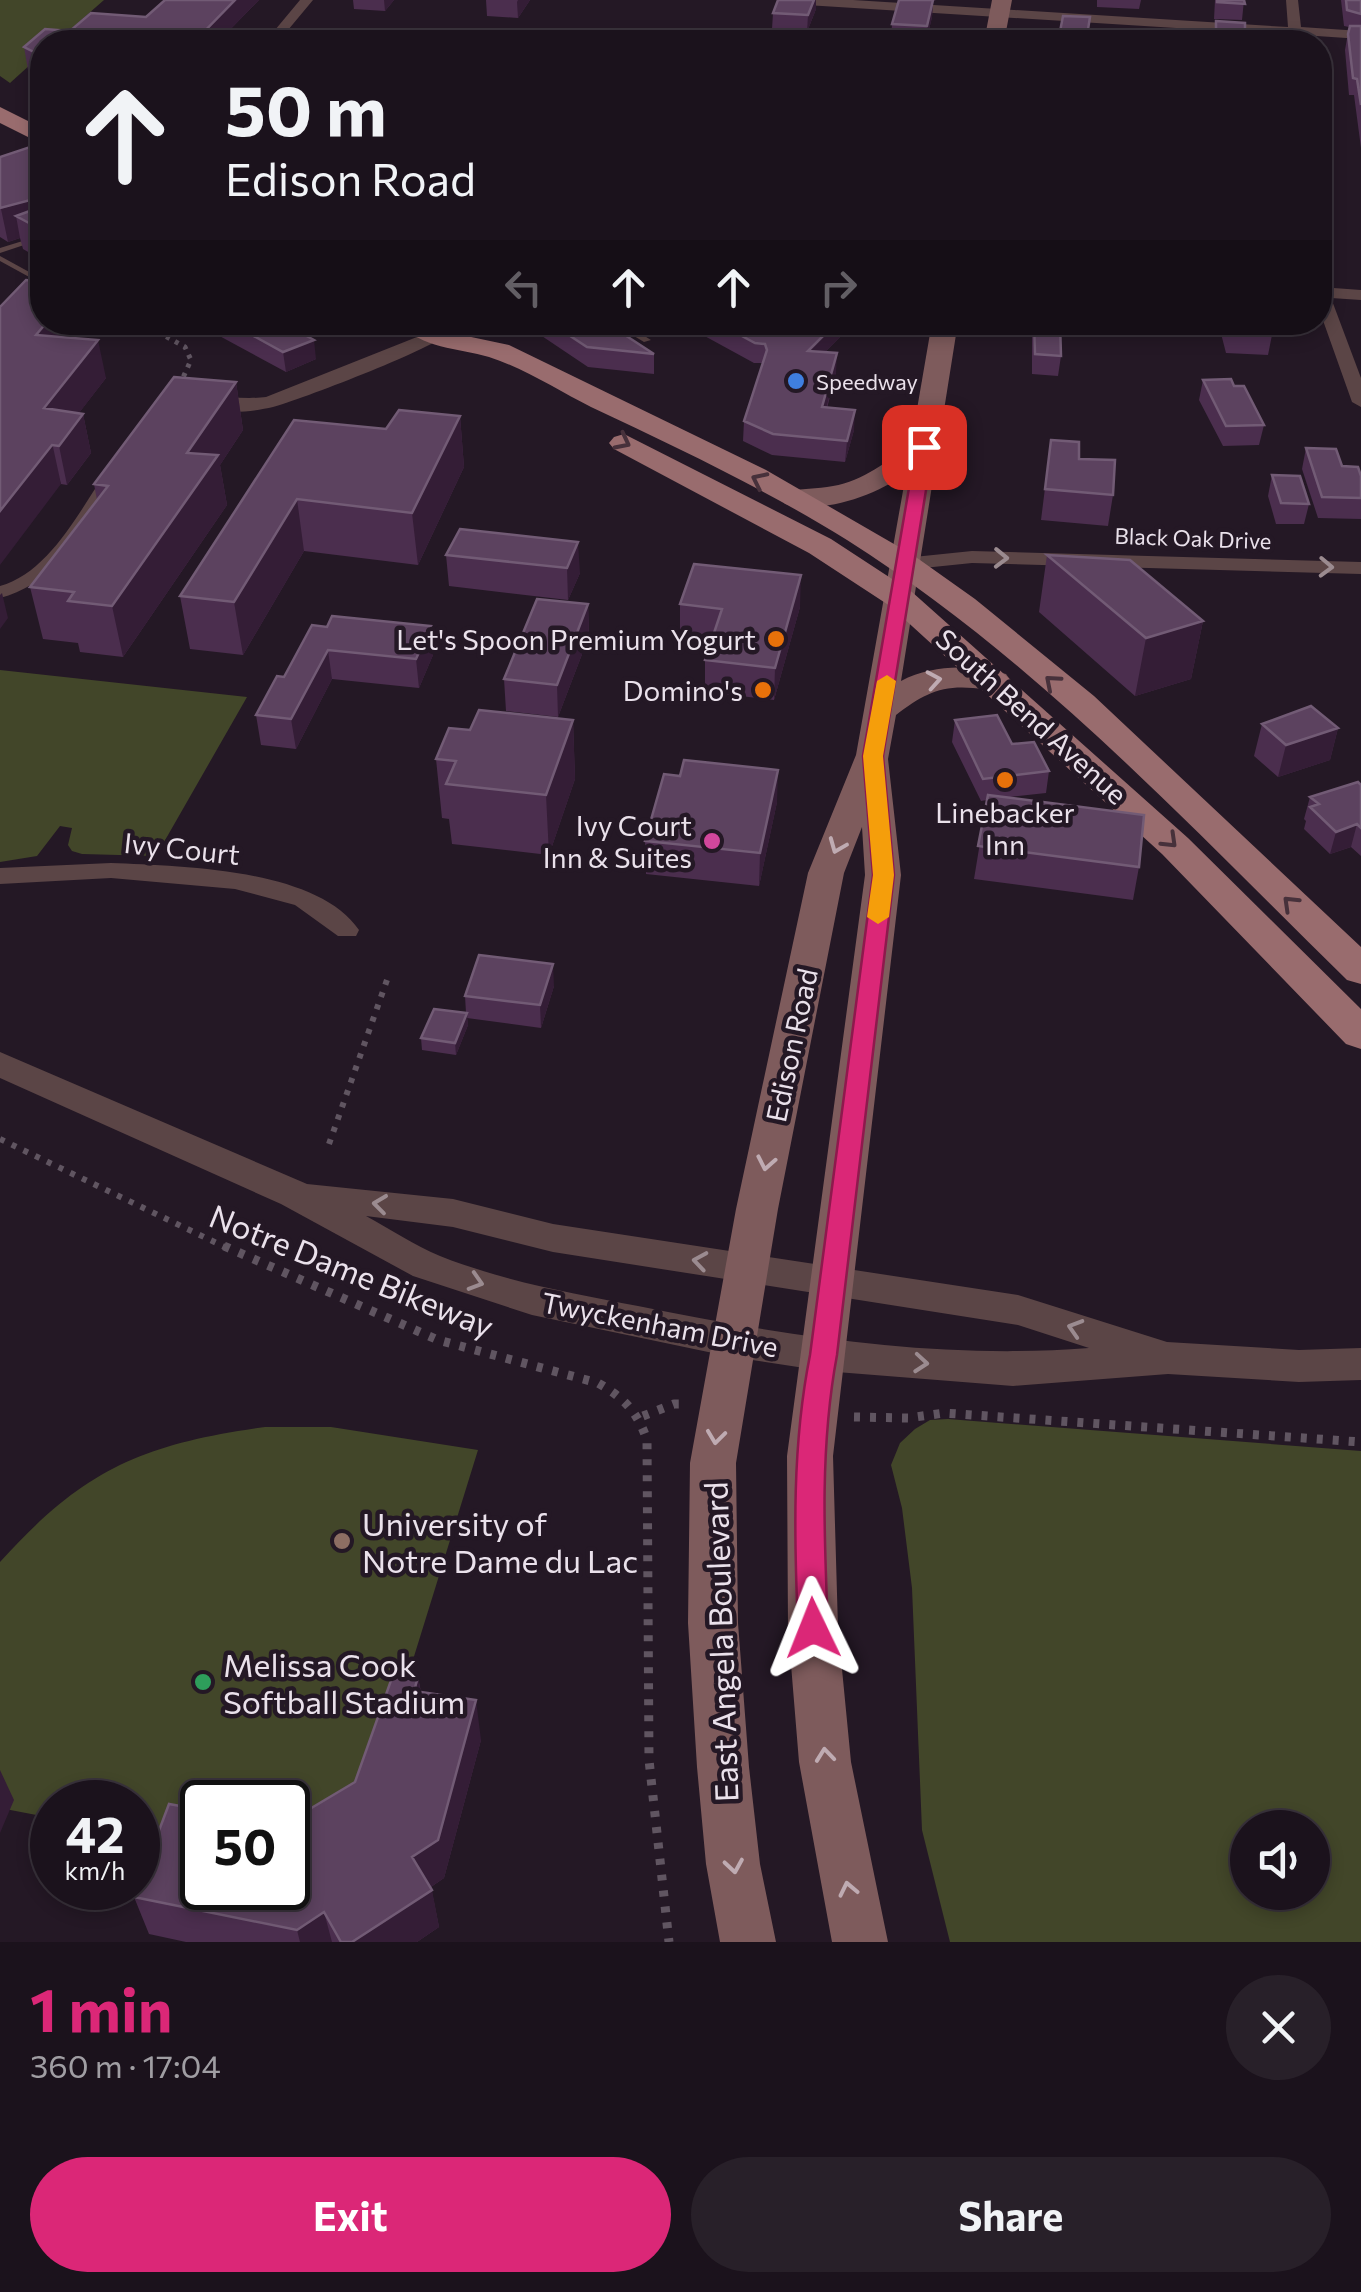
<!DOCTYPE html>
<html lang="en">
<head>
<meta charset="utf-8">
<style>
	:root { --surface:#1b121c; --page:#282029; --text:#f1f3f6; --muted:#a09ea3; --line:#39323b; --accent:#db2777 }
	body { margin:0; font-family:Commissioner,sans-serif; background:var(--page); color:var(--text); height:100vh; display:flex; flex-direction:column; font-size:38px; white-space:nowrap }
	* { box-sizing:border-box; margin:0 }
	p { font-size:32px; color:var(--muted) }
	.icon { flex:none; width:55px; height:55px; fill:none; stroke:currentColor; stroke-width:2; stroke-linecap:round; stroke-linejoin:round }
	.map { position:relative; height:1942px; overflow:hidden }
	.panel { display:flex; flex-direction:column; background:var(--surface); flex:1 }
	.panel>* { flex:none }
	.banner { position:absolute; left:30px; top:30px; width:1302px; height:305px; border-radius:40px; box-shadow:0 5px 15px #0003,0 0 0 2px var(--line); background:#1b121c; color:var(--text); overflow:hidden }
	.fabs { position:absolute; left:1230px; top:1810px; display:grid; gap:20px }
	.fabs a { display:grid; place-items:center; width:100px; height:100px; border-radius:50%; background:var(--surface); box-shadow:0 5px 15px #0003,0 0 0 2px var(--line); font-size:50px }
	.speed { position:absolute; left:30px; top:1780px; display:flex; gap:20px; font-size:50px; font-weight:700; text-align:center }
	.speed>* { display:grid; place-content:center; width:130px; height:130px; border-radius:50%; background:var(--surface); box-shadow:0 5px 15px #0003,0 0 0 2px var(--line); line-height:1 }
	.speed small { font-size:25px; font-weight:400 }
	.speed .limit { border:5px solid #111; border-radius:15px; background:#fff; color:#111 }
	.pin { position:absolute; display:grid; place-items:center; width:85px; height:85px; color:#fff; margin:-42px; border-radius:20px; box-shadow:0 5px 15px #0006 }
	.me { position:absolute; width:110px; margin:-55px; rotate:358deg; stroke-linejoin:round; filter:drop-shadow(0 0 8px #0008) }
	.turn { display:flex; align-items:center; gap:35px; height:210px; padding:0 30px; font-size:45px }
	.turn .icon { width:130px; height:130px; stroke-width:2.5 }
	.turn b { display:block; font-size:70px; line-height:85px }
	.lanes { display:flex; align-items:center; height:95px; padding:0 30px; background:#0003; justify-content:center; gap:50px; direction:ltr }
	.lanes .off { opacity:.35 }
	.round { display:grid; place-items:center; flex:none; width:105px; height:105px; border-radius:52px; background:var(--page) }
	.head { display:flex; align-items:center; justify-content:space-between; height:170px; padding:0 30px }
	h1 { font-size:60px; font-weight:700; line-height:75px; color:var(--accent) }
	.cta { display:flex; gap:20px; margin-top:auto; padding:20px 30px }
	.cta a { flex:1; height:115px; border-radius:60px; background:var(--accent); color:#fff; font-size:40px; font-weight:700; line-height:115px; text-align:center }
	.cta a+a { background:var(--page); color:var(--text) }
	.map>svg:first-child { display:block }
	.green { fill:#424629; fill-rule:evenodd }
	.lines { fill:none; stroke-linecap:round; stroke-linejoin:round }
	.path-far2 { stroke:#605561; stroke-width:5; stroke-dasharray:4 6; stroke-linecap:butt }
	.path-far1 { stroke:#605561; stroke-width:6; stroke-dasharray:5 8; stroke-linecap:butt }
	.path { stroke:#605561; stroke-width:9; stroke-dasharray:6 10; stroke-linecap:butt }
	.service { fill:#5b4546; fill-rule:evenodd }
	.minor { fill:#5b4546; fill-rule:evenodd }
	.tertiary { fill:#5b4546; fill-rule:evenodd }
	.secondary { fill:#7e5b5c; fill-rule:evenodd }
	.primary { fill:#996c6e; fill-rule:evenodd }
	.wall { fill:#4b2e4e }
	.shaded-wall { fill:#341d36 }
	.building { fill:#5c425f; stroke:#725b75; stroke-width:2.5 }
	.oneway { stroke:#47313b }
	.oneway2 { stroke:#9b8b90 }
	.oneway3 { stroke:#bfabb2 }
	.route { fill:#db2777; stroke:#8e194d; stroke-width:2.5 }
	.slow { fill:#f59e0b }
	.shop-dot { fill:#3f7fe0; stroke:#241825; stroke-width:4 }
	.food-dot { fill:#e8710a; stroke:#241825; stroke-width:4 }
	.hotel-dot { fill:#d1479c; stroke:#241825; stroke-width:4 }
	.education-dot { fill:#8d6e63; stroke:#241825; stroke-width:4 }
	.leisure-dot { fill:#2e9e5b; stroke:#241825; stroke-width:4 }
	.labels { text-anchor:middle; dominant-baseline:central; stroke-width:9; stroke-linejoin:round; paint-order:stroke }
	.far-poi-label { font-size:22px; fill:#eae1eb; stroke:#241825; text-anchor:start }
	.far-street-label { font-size:22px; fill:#eae1eb; stroke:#241825 }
	.poi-label { font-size:28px; fill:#eae1eb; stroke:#241825; text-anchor:end }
	.street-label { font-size:28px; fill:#eae1eb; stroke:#241825 }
	.near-street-label { font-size:32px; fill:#eae1eb; stroke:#241825 }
	.near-poi-label { font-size:32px; fill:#eae1eb; stroke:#241825; text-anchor:start }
</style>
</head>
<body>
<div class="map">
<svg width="1361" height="1942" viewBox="0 0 1361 1942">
	<rect width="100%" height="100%" fill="#241825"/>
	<!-- green -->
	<path class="green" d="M0,0H104L56,42H42V54L10,83L0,76Z
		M0,670L247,697L156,856L82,854L72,851L68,845L72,828L60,826L37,856L0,862Z
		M948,1419L1361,1451V1942H950L922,1830L912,1588L902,1508L891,1465L900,1443L915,1429L930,1420ZM1248,1828H1312V1892H1248Z
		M265,1427H331L478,1450L363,1821L288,1863V1802H202V1846L138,1834V1802H52V1818L0,1808V1562C84,1469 143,1444 265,1427Z"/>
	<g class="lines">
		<!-- path-far2 -->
		<path class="path-far2" d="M140,322L185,347L191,360L181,382"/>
		<!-- path-far1 -->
		<path class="path-far1" d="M0,1139L229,1249
			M329,1144L388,977"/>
		<!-- path -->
		<path class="path" d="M224,1246L438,1340L598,1383C624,1398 637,1411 647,1440L649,1760L669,1942
			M643,1416L674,1404H687
			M854,1417L908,1418L944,1413L1361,1442"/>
		<!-- service -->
		<path class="service" d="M42,235V239L0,253V248Z
			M0,256L42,279V284L0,261Z
			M458,322H470L441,337L434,335Z
			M611,322H622L651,340L644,342Z"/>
		<!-- minor -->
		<path class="minor" d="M300,0H313L278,42H265Z
			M784,0H853L1288,27L1286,0H1298L1301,27L1361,31V39L1302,35V42H1290L1289,35L790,4Z
			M1320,287L1361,290V300L1331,298L1361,378V407L1352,402L1320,312Z
			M432,331L446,335C429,350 300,400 273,407C252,412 214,416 197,403C209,394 248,400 266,397Z
			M117,464L126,470C92,519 62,582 0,598V586C51,572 82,506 110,466Z
			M972,551L1361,562V574L972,563L904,570L894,564L904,558Z
			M111,863C180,866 317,868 359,930L356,936H338L295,905L235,889L111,878L0,884V868Z"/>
		<!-- tertiary -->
		<path class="tertiary" d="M0,1052L307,1184L453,1199L553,1224L1018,1295L1167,1342L1299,1350L1361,1348V1380L1299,1382L1168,1374L1013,1386L824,1371L732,1357L532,1315L413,1276L281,1204L0,1078ZM366,1216L453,1227L553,1252L1018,1325L1089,1348C938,1360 786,1336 638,1306C571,1293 503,1281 440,1256C414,1245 390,1229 366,1216Z"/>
		<!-- secondary -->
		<path class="secondary" d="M992,0H1012L1004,42H984Z
			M932,322H958L901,681C934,664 971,665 1006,674L1011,681L1006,688C994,691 985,689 973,688C940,685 922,695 896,715L888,759L901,875L833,1456L838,1628L851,1762L888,1942H832L799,1762L788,1628L787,1456L865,875L862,827L844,873L778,1209L736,1463L738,1623L749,1767L760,1864L776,1942H720L706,1864L697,1767L688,1623L690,1463L736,1209L808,873L856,755L906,474C873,496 825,514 785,504L781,498L785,492C801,488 817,489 833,486C863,481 888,461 911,444Z"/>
		<!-- primary -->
		<path class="primary" d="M0,107L42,128V144L0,123Z
			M399,322H434L457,334L509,345L766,470L913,555L975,599L1094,696L1361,947V984L1347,980C1188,824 1035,659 847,540C765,489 678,448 591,407C559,391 524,368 489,357C459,348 420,349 399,322Z
			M624,434L831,539L912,592L1188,838L1361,1009V1049L1346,1044L1162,854L890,606L809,553L614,449L609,443L614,437Z"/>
	</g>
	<!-- wall -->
	<path class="wall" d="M259,0L218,42H42V77L28,70L24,47L70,31Z
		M353,0H394L385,11L354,9Z
		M486,0H530L518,18L487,16Z
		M778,0H816V9L807,32L772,29L773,13Z
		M899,0H936L933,1L932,17L926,42L891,41L892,24Z
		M1097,0H1141L1139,9L1097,7Z
		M1215,0H1244L1242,20L1214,19Z
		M1341,0H1361V148L1354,95H1349L1345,50L1349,27L1344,26Z
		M42,151V260L23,249L20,238L8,242L0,237V157Z
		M0,307L87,322L74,338L106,378L78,414H83L91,453L67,485L61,484Z
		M213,322H281L316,359L286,372L214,333Z
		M521,322H605L654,354V374L588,367Z
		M679,322H855L825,352L836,373L827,408L854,430L845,462L772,455L743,441L744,421L763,363H754Z
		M1032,322H1060L1061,356L1058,376L1032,374Z
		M1218,322H1269L1272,335L1268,355L1226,353Z
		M1203,380L1234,386L1264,425L1259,445L1223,446L1199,400Z
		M236,382L243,430L220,465L227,505L123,657L80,652L78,643L43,639L30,587L97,500L94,484Z
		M460,416L464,467L418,565L304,551L243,655L190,649L180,596L294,420L386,429Z
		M1051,440L1079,459L1113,495L1108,526L1041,520Z
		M1306,448L1361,476V519L1318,518L1302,469Z
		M1272,475L1309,504L1304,524H1276L1268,496Z
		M460,529L580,573L568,600L449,586L446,555Z
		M1047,555L1203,621L1191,679L1135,696L1039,612Z
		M588,604L589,636L558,717L506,711L504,679Z
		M680,604L800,607L774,700L705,692V660L712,640L680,636Z
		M431,626L433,655L419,688L332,679L296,749L261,745L256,715L327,627Z
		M573,720L575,779L549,855L452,844L449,819L442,818L436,759L470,730Z
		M955,720L1012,744L1049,771L1046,793L1010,797L1139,867L1133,900L974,879L987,800L981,801L952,742Z
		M1262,724L1338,728L1330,760L1278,777L1254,756Z
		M1361,785V856L1351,847L1330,854L1304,829L1306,821L1304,819L1310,797Z
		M777,802L759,886L646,874L645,841Z
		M554,986L541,1028L467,1018L468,1025L456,1055L422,1050L421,1038L466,1013L465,996Z
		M418,1677L421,1692L481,1740L444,1878L431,1887L439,1927L417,1942H186L149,1934L134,1897L202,1888L355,1782Z"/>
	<!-- shaded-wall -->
	<path class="shaded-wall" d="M235,0H259L218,42H195V41Z
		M384,0H394L385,11Z
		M518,0H530L518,18L517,2Z
		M814,0H816V9L807,32L808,15Z
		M933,0L932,17L926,42L927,26Z
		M34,199L40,229L16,216L20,238L8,242L1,209Z
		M47,322H87L45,373L36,335Z
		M837,322H855L807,370L808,351Z
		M98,340L106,378L53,447L61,484L0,565V511L44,408Z
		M314,340L316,359L286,372L283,352Z
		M837,353L836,373L821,427L822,407Z
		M236,382L243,430L220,465L227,505L123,657L112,606L187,453Z
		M855,410L854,430L845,462L847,441Z
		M83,414L91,453L67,485L59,446Z
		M460,416L464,467L418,565L412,513Z
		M297,499L304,551L243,655L234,602Z
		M578,542L580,573L568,600L567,568Z
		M801,575L800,607L774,700L775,668Z
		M2,593L8,618L0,629V595Z
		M588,604L589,636L558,717L557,685Z
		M1203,621L1191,679L1135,696L1146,638Z
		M431,626L433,655L419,688L416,659Z
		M328,650L332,679L296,749L291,719Z
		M573,720L575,779L549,855L546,795Z
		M1338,728L1330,760L1278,777L1286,745Z
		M778,770L777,802L759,886L760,853Z
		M1357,824L1351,847L1330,854L1336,832Z
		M553,964L554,986L541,1028L540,1005Z
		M467,1013L468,1025L456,1055L455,1043Z
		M418,1677L425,1718L414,1691Z
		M476,1700L481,1740L444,1878L419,1895L412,1857Z
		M0,1770L14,1800L0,1833Z
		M432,1890L439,1927L417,1942H352Z
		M324,1912L332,1942H300L297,1930Z"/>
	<!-- building -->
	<path class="building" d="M165,0H235L195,41L182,40L179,42H42V56L24,47L45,29L70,31L91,13L146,17Z
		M778,0H814L808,15L773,13Z
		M899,0H933L927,26L892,24Z
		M1217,0H1244L1245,4L1217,2Z
		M1346,0H1361V14L1347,10Z
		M1063,16L1090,17L1086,42H1058Z
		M1216,21L1245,23V42H1216Z
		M1350,26H1361V105L1357,79L1353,78L1348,34Z
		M327,37L390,42H322Z
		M33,146L42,151V230L16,216L38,208L39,202L34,199L0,208V157Z
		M26,280L42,282V322H47L36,335L98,340L44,408L83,414L59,446L52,445L0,511V307Z
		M228,322H281L314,340L283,352Z
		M549,322H605L654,354L587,347Z
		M716,322H837L808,351L837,353L822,407L855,410L847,441L773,434L744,421L767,350L765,344L755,343Z
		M1034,322H1060L1061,356L1035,354Z
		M1227,322H1269L1272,335L1230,334Z
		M174,377L236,382L187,453L218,455L112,606L68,601L74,592L30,587L108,486L94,484Z
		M1231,379L1234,386H1244L1264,425L1226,426L1203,380Z
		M399,410L460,416L412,513L297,499L234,602L180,596L294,420L386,429Z
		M1051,440L1079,442V459L1115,460L1113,495L1045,489Z
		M1306,448L1336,449L1342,466L1358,467L1361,476V498L1322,497Z
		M1272,475L1300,476L1309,504L1281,503Z
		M460,529L578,542L567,568L446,555Z
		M1047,555L1130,560L1203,621L1146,638Z
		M694,564L801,575L775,668L705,660L722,609L680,604Z
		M537,599L588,604L557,685L504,679Z
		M332,616L431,626L416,659L328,650L291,719L256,715L277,676L284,677L312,625L327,627Z
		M1311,706L1338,728L1286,745L1262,724Z
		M479,710L573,720L546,795L446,784L456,761L436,759L449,728L470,730Z
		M997,715L1012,744L1034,742L1049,771L983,779L955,720Z
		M684,760L778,770L760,853L645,841L664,774L680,776Z
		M1358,782L1361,785V828L1357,824L1336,832L1310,807L1319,804L1310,797Z
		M988,795L1144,815L1139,867L978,846Z
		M479,955L553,964L540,1005L465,996Z
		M434,1009L467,1013L455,1043L421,1038Z
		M394,1672L418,1677L414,1691L476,1700L438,1840L412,1857L432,1890L352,1942H341L324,1912L297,1930L134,1897L169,1804L202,1810V1888H288V1822L355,1782Z"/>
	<!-- one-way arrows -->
	<defs><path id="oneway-chevron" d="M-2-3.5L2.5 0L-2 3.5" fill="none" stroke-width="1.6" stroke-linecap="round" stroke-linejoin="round" transform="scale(2.5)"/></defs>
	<g class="oneway">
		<use href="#oneway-chevron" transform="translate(623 442) rotate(27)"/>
		<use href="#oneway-chevron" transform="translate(759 480) rotate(-154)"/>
		<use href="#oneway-chevron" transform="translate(1052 682) rotate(-139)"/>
		<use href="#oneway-chevron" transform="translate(1170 841) rotate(44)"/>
		<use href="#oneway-chevron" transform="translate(1290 903) rotate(-136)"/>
	</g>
	<g class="oneway2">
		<use href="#oneway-chevron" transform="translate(1001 558) rotate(1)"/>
		<use href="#oneway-chevron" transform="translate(1326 567) rotate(2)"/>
		<use href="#oneway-chevron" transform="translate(380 1204) rotate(-173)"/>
		<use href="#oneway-chevron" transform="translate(700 1261) rotate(-171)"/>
		<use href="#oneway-chevron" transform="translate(476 1282) rotate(17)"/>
		<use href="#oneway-chevron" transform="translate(1075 1328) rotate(-163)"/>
		<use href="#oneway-chevron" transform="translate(921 1363) rotate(5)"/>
	</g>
	<g class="oneway3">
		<use href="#oneway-chevron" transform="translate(934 680) rotate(-10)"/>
		<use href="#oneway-chevron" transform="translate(837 846) rotate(112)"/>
		<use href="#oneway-chevron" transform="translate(766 1163) rotate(101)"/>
		<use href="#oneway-chevron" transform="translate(716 1437) rotate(97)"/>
		<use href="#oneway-chevron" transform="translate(825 1755) rotate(-96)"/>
		<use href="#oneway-chevron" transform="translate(734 1866) rotate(81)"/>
		<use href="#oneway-chevron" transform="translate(848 1889) rotate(-102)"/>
	</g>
	<!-- route -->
	<path class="route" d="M924,442L933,447L883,756L894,875L837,1355C820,1446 824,1536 828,1628L823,1637L813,1642L802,1637L798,1628C794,1536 792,1445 810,1355L873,875L863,756L916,447Z"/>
	<!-- slow -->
	<path class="slow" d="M887,675L896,681L883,756L894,875L889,917L878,924L867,917L873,875L863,756L877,681Z"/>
	<!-- markers -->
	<circle class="shop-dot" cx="796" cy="381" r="10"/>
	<g class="food-dot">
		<circle cx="776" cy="639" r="10"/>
		<circle cx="763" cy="690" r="10"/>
		<circle cx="1005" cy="780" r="10"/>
	</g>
	<circle class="hotel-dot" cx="712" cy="841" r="10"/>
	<circle class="education-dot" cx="342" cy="1541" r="10"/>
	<circle class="leisure-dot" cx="203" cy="1682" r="10"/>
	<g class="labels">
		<!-- far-poi labels -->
		<g class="far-poi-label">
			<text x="816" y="381">Speedway</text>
		</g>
		<!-- far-street labels -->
		<g class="far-street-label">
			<text transform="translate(1193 538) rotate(2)">Black Oak Drive</text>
		</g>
		<!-- poi labels -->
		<g class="poi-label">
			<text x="756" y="639">Let's Spoon Premium Yogurt</text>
			<text x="743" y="690">Domino's</text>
			<text x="1005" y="812" text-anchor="middle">Linebacker<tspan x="1005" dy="32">Inn</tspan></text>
			<text x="692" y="825">Ivy Court<tspan x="692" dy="32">Inn &amp; Suites</tspan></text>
		</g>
		<!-- street labels -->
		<g class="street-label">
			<text transform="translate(1032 716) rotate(42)">South Bend Avenue</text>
			<text transform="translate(182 848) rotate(6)">Ivy Court</text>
			<text transform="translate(791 1045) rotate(-78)">Edison Road</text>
			<text transform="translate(660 1324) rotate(11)">Twyckenham Drive</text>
		</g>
		<!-- near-street labels -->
		<g class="near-street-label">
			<text transform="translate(352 1270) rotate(22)">Notre Dame Bikeway</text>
			<text transform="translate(720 1642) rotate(-92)">East Angela Boulevard</text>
		</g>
		<!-- near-poi labels -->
		<g class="near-poi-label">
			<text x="362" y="1523">University of<tspan x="362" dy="37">Notre Dame du Lac</tspan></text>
			<text x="223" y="1664">Melissa Cook<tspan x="223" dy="37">Softball Stadium</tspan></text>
		</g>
	</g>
</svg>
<div class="fabs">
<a><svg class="icon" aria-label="sound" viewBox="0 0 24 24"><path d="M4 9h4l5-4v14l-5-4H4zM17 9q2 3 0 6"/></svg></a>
</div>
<div class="speed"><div>42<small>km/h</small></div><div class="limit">50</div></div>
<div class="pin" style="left:924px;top:447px;background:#d93025"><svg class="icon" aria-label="arrive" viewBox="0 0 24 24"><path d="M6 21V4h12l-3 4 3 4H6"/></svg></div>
<svg class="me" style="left:813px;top:1628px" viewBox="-20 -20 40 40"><path d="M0-17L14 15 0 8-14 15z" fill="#db2777" stroke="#fff" stroke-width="4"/></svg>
<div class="banner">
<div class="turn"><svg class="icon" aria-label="ahead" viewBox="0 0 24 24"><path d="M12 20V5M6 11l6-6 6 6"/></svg><div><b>50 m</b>Edison Road</div></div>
<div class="lanes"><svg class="icon off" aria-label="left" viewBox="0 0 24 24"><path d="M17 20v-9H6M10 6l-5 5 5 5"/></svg><svg class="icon" aria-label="ahead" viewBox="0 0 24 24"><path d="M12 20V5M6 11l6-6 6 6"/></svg><svg class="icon" aria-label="ahead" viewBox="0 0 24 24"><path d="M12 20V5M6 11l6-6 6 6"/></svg><svg class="icon off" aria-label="right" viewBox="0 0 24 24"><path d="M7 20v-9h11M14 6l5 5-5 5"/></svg></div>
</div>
</div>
<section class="panel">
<div class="head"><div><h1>1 min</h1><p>360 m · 17:04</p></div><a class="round"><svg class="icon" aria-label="close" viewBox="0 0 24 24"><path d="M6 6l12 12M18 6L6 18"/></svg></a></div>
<div class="cta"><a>Exit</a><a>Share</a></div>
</section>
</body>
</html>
